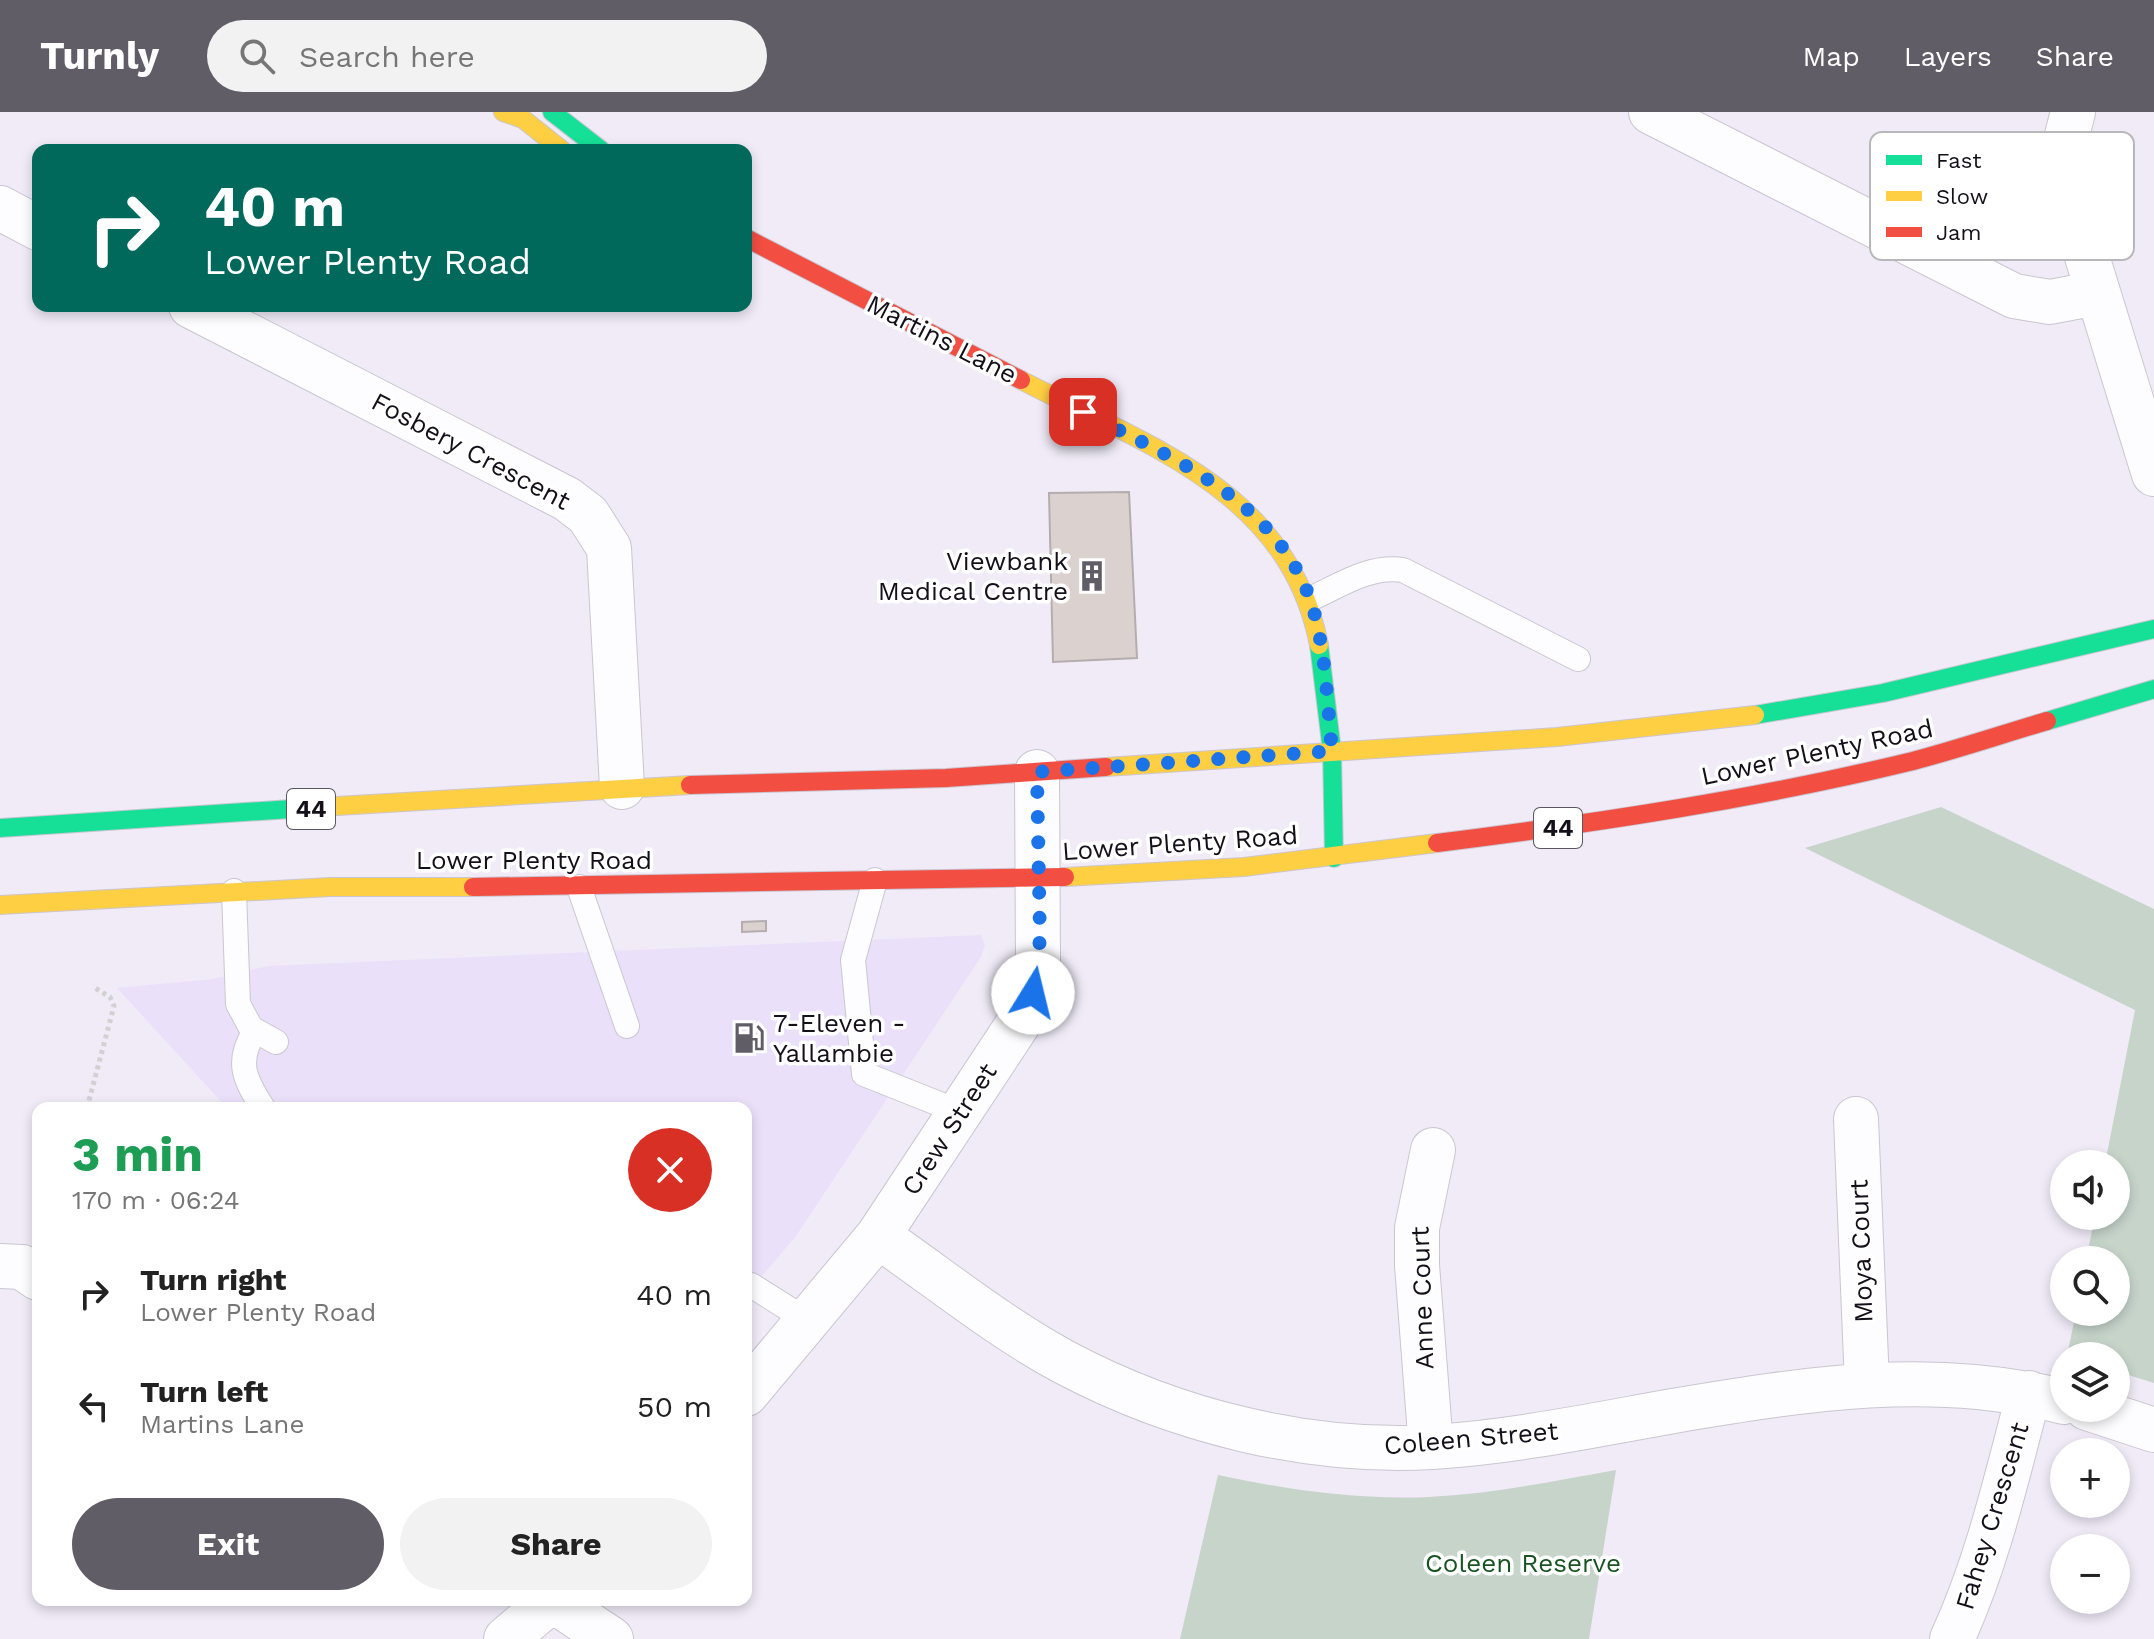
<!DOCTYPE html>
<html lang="en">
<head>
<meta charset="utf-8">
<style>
	:root { --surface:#fff; --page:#f2f2f2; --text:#222; --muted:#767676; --accent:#615d67 }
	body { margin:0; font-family:"Work Sans",sans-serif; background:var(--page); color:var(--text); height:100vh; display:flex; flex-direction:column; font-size:30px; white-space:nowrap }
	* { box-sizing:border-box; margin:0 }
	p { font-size:26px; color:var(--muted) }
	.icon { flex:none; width:44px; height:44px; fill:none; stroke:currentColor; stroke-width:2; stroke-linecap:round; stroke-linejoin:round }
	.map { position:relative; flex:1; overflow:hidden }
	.sheet { position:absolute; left:32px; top:990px; width:720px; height:504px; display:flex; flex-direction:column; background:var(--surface); border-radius:16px; box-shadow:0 4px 12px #0003 }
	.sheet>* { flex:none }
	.banner { position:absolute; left:32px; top:32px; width:720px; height:168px; border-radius:16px; box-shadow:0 4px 12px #0003; background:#00695c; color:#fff; overflow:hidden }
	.buttons { position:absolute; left:2050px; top:1038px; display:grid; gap:16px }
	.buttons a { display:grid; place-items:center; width:80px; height:80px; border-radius:50%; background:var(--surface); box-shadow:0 4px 12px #0003; font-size:40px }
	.pin { position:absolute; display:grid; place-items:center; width:68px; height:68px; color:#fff; margin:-34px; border-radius:16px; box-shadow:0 4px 12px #0006 }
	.me { position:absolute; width:88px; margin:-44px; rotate:9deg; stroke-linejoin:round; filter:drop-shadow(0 0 6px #0008) }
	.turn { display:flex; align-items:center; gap:28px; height:168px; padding:0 40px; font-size:36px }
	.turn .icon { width:104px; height:104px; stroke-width:2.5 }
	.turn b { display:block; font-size:56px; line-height:68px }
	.round { display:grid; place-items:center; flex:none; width:84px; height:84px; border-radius:42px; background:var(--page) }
	.summary { display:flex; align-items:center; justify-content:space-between; height:136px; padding:0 40px }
	h1 { font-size:48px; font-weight:700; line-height:60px; color:#1e9e55 }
	.action { display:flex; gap:16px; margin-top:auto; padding:16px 40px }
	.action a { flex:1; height:92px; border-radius:48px; background:var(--accent); color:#fff; font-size:32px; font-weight:700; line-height:92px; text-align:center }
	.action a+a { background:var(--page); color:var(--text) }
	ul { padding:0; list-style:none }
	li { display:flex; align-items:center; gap:24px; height:112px; padding:0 40px }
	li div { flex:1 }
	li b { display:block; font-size:30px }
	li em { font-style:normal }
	header { display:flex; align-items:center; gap:48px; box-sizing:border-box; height:112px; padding:0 40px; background:var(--accent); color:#fff }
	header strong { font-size:38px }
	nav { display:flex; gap:44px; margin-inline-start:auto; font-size:28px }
	.search { width:560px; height:72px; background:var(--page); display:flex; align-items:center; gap:20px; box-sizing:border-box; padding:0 28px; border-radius:44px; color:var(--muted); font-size:30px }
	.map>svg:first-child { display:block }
	.built { fill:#ebe0fa }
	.green { fill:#c6d4ca }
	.building { fill:#dbd2cf; stroke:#b4adae; stroke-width:2 }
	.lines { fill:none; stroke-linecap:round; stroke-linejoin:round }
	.lane-casing { stroke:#cac6d1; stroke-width:26 }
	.street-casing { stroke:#cac6d1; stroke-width:46 }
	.fast-casing { stroke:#cac6d1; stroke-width:20 }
	.slow-casing { stroke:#cac6d1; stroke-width:20 }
	.jam-casing { stroke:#cac6d1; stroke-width:20 }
	.path { stroke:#d2d0d3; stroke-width:5; stroke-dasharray:4 4; stroke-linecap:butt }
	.lane { stroke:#fdfcfe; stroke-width:24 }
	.street { stroke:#fdfcfe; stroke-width:44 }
	.fast { stroke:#16e098; stroke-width:18 }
	.slow { stroke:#ffcf43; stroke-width:18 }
	.jam { stroke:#f24e42; stroke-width:18 }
	.route { stroke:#1a73e8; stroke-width:14; stroke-dasharray:0 25.2 }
	.labels { text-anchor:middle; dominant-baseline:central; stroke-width:7; stroke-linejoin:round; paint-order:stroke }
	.shield { fill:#fff; stroke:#5a585f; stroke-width:2 }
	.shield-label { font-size:24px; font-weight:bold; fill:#14101a }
	.street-label { font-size:26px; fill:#14101a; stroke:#fff }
	.poi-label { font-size:26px; fill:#14101a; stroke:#fff; text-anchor:end }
	.park-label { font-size:26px; fill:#185321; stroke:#fff }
	.key { fill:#fff; stroke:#b8b7ba; stroke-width:2 }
	.key-label { font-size:22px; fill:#14101a }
</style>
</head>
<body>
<header>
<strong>Turnly</strong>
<div class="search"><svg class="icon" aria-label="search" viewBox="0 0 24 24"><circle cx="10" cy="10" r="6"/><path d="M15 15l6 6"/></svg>Search here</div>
<nav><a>Map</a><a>Layers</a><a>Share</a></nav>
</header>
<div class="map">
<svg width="2154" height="1527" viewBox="0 0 2154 1527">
	<rect width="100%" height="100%" fill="#f0ebf7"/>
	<!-- built -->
	<path class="built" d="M981,823L985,833L981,845L796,1124L746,1183V996H227L117,876L213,867L268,854Z"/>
	<!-- green -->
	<path class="green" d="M1941,695L2154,797V1271L2116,1259V1244H2067L2076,1200H2116V1148H2086L2095,1104H2116V1052H2105L2135,898L1805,736Z
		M1616,1358L1589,1527H1180L1218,1363C1288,1378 1357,1388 1429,1385C1492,1382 1554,1369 1616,1358Z"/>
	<!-- building -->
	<path class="building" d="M1129,380L1137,546L1053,550L1049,381Z
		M766,809V819L742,820V810Z"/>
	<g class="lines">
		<defs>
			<path id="lane" d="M1310,487C1339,474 1369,453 1403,458L1578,547
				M875,768L853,848L864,962L962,1001
				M579,775L627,914
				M234,779L238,892L251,916L276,930
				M255,919C235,950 245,968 263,996
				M751,1173L808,1209"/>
			<path id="street" d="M1651,0L2014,184L2050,190L2097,181
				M2073,0L2065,31L2068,83L2154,362
				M0,96L38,116
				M191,194L567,387L588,403L609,436L622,675
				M1856,1007L1867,1272
				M878,1124C939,1166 999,1215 1064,1250C1175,1309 1307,1342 1432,1335C1513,1330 1594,1313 1673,1299C1804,1277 1934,1256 2064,1290
				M0,1154L22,1155L38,1166
				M746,1282L878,1124L1020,909L1033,881L1038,853L1037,660
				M2087,1296L2154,1318
				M1431,1335L1417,1153V1116L1433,1038
				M552,1488L611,1527
				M506,1527L552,1488
				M1952,1527C1988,1449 2007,1364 2029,1281"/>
			<path id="fast" d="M552,0L601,38
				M1319,533L1332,639
				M1755,603L1883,581L2154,517
				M2047,609L2154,577
				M1332,639L1334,746
				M0,716L337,694"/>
			<path id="slow" d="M503,0L523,7L562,38
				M1021,268C1145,333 1289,378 1319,533
				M1106,655L1557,625L1755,603
				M337,694L690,673
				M1065,765L1244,755L1437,731
				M0,793L330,775H473"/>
			<path id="jam" d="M746,126L1021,268
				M690,673L946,666L1106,655
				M1437,731C1597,711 1756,687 1913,649C1958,637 2003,622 2047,609
				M473,775L1065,765"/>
		</defs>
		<!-- lane casing -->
		<use href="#lane" class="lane-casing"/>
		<!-- street casing -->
		<use href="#street" class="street-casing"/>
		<!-- fast casing -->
		<use href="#fast" class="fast-casing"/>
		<!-- slow casing -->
		<use href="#slow" class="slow-casing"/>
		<!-- jam casing -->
		<use href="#jam" class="jam-casing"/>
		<!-- path -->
		<path class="path" d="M87,996L114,894L110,885L95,876"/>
		<!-- lane -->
		<use href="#lane" class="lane"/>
		<!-- street -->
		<use href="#street" class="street"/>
		<!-- fast -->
		<use href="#fast" class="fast"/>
		<!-- slow -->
		<use href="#slow" class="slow"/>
		<!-- jam -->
		<use href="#jam" class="jam"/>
	</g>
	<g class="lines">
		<!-- route -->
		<path class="route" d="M1033,881L1040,827L1037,660L1332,639C1327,590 1326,534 1310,487C1274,387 1170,345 1083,300"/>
	</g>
	<!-- icons -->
	<defs>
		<symbol id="building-bare" viewBox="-9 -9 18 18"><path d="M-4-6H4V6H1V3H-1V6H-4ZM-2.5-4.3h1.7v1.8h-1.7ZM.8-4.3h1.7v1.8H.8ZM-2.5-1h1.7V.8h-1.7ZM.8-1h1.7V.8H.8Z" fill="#615d67" stroke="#fff" stroke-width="2.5" paint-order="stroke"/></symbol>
		<symbol id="fuel-bare" viewBox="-9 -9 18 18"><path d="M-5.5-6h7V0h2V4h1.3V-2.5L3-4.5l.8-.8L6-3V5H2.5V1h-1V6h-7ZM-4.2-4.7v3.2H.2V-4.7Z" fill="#615d67" stroke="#fff" stroke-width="2.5" paint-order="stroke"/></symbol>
	</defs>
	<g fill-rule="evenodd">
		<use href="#building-bare" x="1070" y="442" width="44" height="44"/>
		<use href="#fuel-bare" x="727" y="904" width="44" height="44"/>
	</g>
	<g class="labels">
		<!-- shield labels -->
		<g class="shield">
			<rect x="287" y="677" width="48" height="40" rx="6"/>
			<rect x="1534" y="696" width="48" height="40" rx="6"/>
		</g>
		<g class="shield-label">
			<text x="311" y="697">44</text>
			<text x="1558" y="716">44</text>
		</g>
		<!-- street labels -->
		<g class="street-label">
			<text transform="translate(942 227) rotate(27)">Martins Lane</text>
			<text transform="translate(471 339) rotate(28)">Fosbery Crescent</text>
			<text transform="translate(1817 640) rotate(-12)">Lower Plenty Road</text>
			<text transform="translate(1180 731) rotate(-4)">Lower Plenty Road</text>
			<text x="534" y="748">Lower Plenty Road</text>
			<text transform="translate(949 1017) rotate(-57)">Crew Street</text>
			<text transform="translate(1861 1139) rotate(-92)">Moya Court</text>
			<text transform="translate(1422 1186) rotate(-92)">Anne Court</text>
			<text transform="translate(1471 1326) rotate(-5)">Coleen Street</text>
			<text transform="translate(1992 1404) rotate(-73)">Fahey Crescent</text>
		</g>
		<!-- poi labels -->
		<g class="poi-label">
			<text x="1068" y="449">Viewbank<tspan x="1068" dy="30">Medical Centre</tspan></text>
			<text x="773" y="911" text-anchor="start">7-Eleven -<tspan x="773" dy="30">Yallambie</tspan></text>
		</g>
		<!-- park labels -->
		<g class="park-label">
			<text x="1523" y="1451">Coleen Reserve</text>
		</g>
	</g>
	<!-- legend -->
	<rect x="1870" y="20" width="264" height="128" rx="12" class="key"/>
	<rect x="1886" y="43" width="36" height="10" fill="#16e098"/>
	<rect x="1886" y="79" width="36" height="10" fill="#ffcf43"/>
	<rect x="1886" y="115" width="36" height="10" fill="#f24e42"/>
	<g class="key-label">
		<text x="1936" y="56">Fast</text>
		<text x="1936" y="92">Slow</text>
		<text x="1936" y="128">Jam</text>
	</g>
</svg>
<div class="buttons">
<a><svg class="icon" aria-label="sound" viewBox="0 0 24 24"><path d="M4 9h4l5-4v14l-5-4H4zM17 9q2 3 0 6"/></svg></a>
<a><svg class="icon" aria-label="search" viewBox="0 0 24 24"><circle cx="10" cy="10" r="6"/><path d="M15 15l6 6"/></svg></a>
<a><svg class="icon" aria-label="layers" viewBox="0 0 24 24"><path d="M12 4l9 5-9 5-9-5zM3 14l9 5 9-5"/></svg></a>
<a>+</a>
<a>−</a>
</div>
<div class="pin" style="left:1083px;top:300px;background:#d93025"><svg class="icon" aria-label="arrive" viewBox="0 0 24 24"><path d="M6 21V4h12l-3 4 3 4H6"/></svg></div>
<svg class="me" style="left:1033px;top:881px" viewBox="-20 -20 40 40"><circle r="19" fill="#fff"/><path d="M0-13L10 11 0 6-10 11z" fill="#1a73e8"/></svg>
<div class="banner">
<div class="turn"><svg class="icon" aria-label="right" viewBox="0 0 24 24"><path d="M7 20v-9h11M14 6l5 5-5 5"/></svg><div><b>40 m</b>Lower Plenty Road</div></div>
</div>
<section class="sheet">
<div class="summary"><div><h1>3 min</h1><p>170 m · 06:24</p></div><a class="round" style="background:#d93025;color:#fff"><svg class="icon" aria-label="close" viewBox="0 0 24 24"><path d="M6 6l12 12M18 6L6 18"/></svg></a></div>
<ul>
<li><svg class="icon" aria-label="right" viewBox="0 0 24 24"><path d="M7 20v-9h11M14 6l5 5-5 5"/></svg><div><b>Turn right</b><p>Lower Plenty Road</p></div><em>40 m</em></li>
<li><svg class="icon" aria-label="left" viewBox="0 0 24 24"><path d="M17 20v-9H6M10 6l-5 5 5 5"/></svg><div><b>Turn left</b><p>Martins Lane</p></div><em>50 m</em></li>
</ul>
<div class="action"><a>Exit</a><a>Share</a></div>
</section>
</div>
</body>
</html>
